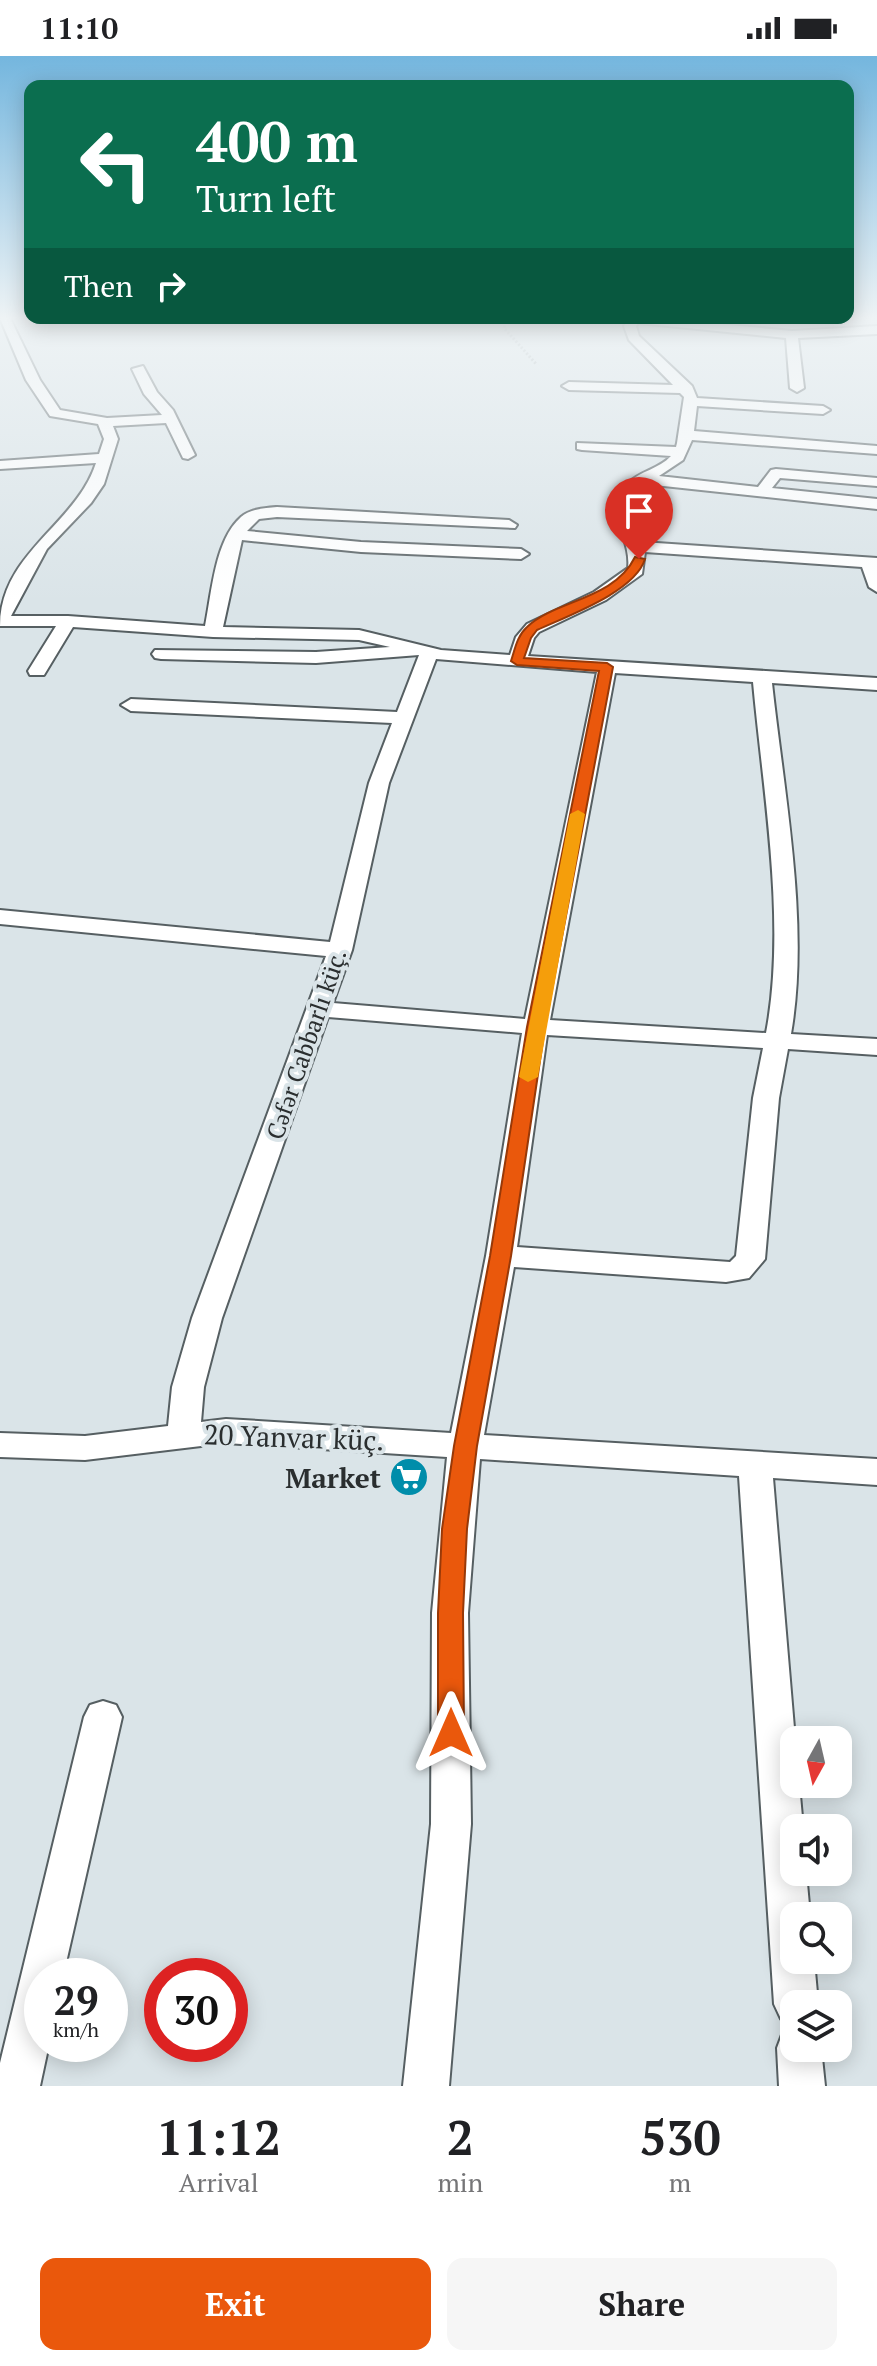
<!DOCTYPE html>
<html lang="en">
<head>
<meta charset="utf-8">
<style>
	:root { --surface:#fff; --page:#f6f6f6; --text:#202124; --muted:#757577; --accent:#ea580c }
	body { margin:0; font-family:"PT Serif",serif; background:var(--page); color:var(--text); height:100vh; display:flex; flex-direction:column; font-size:30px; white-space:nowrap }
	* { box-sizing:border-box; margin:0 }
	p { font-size:26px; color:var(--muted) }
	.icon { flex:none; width:44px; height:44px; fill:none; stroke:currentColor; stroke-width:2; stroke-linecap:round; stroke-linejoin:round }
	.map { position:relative; height:2030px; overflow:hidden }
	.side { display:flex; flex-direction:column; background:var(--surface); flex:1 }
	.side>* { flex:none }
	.banner { position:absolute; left:24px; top:24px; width:830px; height:244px; border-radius:16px; box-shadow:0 4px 20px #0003; background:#0b6e4f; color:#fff; overflow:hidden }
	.needle { width:52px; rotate:188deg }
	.tools { position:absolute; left:780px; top:1670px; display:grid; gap:16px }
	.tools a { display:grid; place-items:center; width:72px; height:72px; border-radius:16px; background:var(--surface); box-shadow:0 4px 20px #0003; font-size:40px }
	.speed { position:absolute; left:24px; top:1902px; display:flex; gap:16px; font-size:40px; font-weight:700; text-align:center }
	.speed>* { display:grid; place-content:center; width:104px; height:104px; border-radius:50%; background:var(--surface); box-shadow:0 4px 20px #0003; line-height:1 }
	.speed small { font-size:20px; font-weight:400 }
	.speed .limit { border:12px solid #d22; background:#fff; color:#111 }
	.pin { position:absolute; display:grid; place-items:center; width:68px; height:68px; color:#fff; margin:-82px -34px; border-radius:50% 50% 50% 0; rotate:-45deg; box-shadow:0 0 8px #0007 }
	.pin .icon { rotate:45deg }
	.me { position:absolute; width:88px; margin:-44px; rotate:0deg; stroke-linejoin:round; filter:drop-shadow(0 0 6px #0008) }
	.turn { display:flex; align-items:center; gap:28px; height:168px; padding:0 40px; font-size:36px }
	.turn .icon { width:104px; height:104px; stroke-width:2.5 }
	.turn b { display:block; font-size:56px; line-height:68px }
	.then { display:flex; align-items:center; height:76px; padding:0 40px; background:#0003; gap:16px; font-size:30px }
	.eta { display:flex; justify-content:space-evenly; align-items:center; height:136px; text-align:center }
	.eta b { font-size:48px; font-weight:700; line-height:56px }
	.primary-button { display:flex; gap:16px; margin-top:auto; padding:16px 40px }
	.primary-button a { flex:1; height:92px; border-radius:16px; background:var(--accent); color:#fff; font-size:32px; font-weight:700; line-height:92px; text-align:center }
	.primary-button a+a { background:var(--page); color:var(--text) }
	.status { display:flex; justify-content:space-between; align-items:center; height:56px; padding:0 40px; background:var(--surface); direction:ltr }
	.status svg { height:22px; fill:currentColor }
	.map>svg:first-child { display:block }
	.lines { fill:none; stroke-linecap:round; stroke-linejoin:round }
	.minor-casing { stroke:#565f62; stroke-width:4 }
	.path { stroke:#9ea6a9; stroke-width:3; stroke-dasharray:2 2; stroke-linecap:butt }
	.minor { fill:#fff; fill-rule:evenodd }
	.route { fill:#ea580c; stroke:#983908; stroke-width:2 }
	.slow { fill:#f59e0b }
	.labels { text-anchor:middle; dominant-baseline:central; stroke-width:8; stroke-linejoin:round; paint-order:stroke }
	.street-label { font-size:24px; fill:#2a2e2f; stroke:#dae4e8 }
	.near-street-label { font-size:28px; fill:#2a2e2f; stroke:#dae4e8 }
	.near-poi-label { font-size:28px; font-weight:bold; fill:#2a2e2f; stroke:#dae4e8; text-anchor:end }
</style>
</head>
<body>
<div class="status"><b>11:10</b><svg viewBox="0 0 49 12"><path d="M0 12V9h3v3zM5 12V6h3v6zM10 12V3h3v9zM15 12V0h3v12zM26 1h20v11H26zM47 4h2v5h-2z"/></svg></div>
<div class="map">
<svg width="877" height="2030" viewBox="0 0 877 2030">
	<rect width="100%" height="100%" fill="#dae4e8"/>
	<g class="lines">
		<defs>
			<path id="minor" d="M0,262H10L40,324L60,354L107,362L162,359L144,338L132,313L143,310L157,336L173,354L195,399L188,403L183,402L166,367L113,370L118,383L104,428L91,447L47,493L11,560H68L205,570C212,535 215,484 241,461C250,453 265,452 277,451L509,464L517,469L515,472L277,461L259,463L247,475L361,486L521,493L529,498L521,503L361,496L242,484L223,571L359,574L441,594L510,599L516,581L527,568L594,536L628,512C632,483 602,451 628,427C640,415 659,413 671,400L582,394L577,393V387L676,391L677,387L684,341L680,337L569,334L562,330L569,326L673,329L629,284L624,270L627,266L614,262H656L792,275L877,270V278L798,282L804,332L797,336L790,332L786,282L638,267L636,270L639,280L692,330L697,342L823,350L830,354L823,358L697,350L694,375L877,390V398L692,384L683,404L659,420L758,431L771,414L776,413L877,422V430L780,422L772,432L877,443V453L645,428C623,444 635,465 642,486L877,502V536L869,531L862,511L645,496L642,518L606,544L539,576L534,582L528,600L877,622V634L772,627C784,738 810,869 791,978L877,983V999L788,993L779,1042L765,1203L749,1222L726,1226L514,1211L484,1379L877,1403V1429L773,1422L795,1684L794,1728H799L803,1772H794V1816H806L810,1860H794V1904H814L818,1948H794V1969L781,1963L774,1948L739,1420L480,1403L468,1557L471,1768L449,2030H403L431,1768L432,1557L447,1401L226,1387L85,1404L0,1401V1377L85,1380L168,1370L172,1331L192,1262L326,900L0,868V854L330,886L369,727L392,667L131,655L121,649L131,643L397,656L419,599L316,607L161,603L155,602L152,598L155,594L316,596L390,591L359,584L213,581L73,571L44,619H30L28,615L56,570H0C0,497 76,469 96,407L0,413V405L99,398L104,383L98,368L50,360L26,324ZM436,603L597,616L525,963L333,947L352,894L389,727ZM615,617L753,626C763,736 787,868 766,977L550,964ZM328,961L522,977L486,1200L451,1377L226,1363L201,1366L204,1331L222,1262ZM547,979L763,992L753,1042L736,1200L730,1206L517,1191Z
				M103,1645L116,1649L122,1661L63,1920H42V1988H49L40,2030H0V2007L84,1661L90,1649Z
				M794,1972V1992H821L825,2030H779L777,1992L783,1976Z"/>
		</defs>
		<!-- minor casing -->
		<use href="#minor" class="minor-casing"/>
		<!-- path -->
		<path class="path" d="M507,262L504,272L537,309"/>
		<!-- minor -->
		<use href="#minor" class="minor"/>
	</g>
	<!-- sky -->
	<linearGradient id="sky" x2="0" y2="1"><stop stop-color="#74b6de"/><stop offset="0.48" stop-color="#eef3f5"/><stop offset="1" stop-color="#eef3f5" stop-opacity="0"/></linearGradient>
	<rect width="877" height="546" fill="url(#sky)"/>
	<!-- route -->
	<path class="route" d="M635,501L645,503C635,536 567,560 537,574L531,582L524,602L607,607L613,611L545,971L511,1200L477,1390L467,1473L463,1557L464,1677L461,1685L451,1689L441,1685L438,1677V1557L442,1473L454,1390L490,1200L527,971L599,615L517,609L511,605C515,593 517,580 527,571C555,544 614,544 635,501Z"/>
	<!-- slow -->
	<path class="slow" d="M578,754L585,758L538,1021L528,1026L519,1021L570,758Z"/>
	<!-- icons -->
	<defs>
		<symbol id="supermarket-disc" viewBox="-11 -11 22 22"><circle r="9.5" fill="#008daa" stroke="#dae4e8"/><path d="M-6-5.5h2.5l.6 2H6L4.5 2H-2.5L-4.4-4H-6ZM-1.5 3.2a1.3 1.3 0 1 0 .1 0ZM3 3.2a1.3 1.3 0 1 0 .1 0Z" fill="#fff"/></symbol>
	</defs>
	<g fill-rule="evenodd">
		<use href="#supermarket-disc" x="387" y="1399" width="44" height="44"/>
	</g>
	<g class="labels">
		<!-- street labels -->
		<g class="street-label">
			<text transform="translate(306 988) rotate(-71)">Cəfər Cabbarlı küç.</text>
		</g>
		<!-- near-street labels -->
		<g class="near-street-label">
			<text transform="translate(294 1381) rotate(2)">20 Yanvar küç.</text>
		</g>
		<!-- near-poi labels -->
		<g class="near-poi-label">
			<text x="381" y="1421">Market</text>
		</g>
	</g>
</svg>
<div class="tools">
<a><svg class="needle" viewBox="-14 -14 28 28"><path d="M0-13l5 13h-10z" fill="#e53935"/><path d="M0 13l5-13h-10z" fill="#757577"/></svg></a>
<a><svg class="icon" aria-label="sound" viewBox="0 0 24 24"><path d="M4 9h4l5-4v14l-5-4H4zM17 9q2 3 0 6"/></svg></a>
<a><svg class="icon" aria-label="search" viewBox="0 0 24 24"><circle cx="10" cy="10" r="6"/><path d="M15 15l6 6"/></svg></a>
<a><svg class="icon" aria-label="layers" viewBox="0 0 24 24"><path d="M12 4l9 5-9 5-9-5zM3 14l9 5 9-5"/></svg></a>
</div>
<div class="speed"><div>29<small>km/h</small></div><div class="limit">30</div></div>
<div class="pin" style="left:639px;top:503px;background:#d93025"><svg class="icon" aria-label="arrive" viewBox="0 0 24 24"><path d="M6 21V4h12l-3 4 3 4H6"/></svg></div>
<svg class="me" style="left:451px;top:1677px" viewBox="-20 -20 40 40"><path d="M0-17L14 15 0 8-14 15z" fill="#ea580c" stroke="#fff" stroke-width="4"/></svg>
<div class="banner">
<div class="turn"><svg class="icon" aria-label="left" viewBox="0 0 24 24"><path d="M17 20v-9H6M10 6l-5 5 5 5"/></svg><div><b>400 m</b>Turn left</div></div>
<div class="then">Then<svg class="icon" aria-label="right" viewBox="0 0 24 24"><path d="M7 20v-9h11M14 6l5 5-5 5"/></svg></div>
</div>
</div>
<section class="side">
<div class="eta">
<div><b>11:12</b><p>Arrival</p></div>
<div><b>2</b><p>min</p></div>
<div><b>530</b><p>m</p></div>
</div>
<div class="primary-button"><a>Exit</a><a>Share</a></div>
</section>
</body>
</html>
